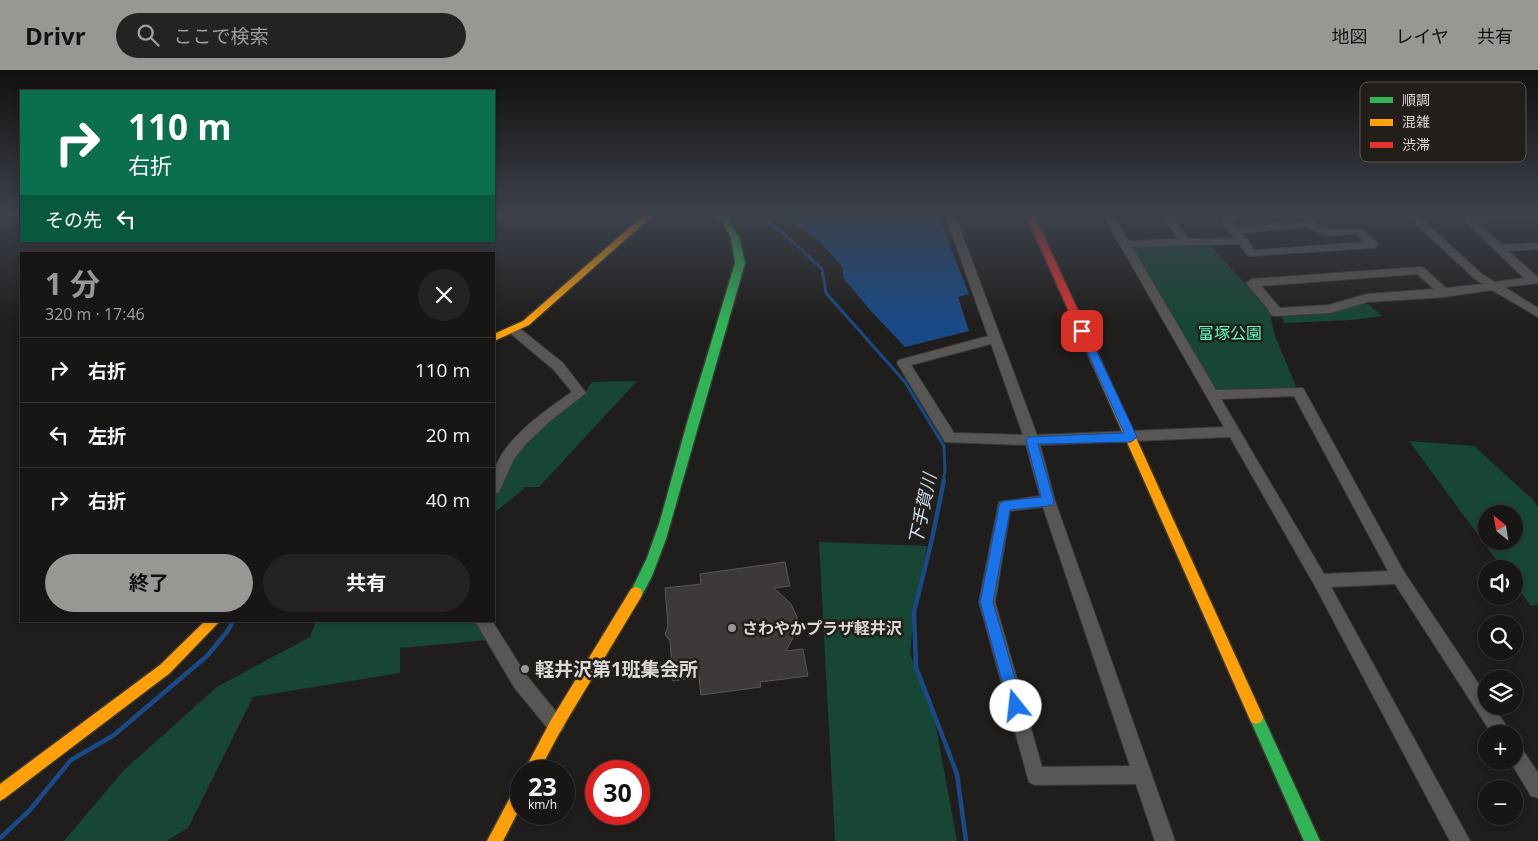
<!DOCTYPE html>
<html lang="ja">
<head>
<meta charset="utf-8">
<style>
	:root { --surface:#181615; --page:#252322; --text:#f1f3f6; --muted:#9f9fa0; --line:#363534; --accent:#999794 }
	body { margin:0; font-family:"Open Sans","Noto Sans JP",sans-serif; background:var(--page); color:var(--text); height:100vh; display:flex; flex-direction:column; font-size:19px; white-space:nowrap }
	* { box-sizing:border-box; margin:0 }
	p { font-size:16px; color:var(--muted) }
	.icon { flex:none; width:28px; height:28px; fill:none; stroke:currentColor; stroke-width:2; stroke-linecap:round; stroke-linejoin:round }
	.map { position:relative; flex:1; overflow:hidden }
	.drawer { position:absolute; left:20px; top:182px; width:475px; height:370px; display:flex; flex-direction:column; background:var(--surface); border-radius:0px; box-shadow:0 2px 8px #0003,0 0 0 1px var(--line) }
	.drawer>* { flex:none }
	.top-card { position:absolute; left:20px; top:20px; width:475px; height:152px; border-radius:0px; box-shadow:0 2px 8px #0003,0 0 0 1px var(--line); background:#0b6e4f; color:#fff; overflow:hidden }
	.needle { width:32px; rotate:330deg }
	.controls { position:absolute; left:1478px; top:435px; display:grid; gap:10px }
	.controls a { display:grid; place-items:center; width:45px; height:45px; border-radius:50%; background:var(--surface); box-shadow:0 2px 8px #0003,0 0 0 1px var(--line); font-size:25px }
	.speed { position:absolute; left:510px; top:690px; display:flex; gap:10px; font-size:25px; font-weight:700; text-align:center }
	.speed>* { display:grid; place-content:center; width:65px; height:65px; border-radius:50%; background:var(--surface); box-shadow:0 2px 8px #0003,0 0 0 1px var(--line); line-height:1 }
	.speed small { font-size:12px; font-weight:400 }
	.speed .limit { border:8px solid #d22; background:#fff; color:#111 }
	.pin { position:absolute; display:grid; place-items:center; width:42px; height:42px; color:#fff; margin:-21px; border-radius:10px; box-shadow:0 2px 8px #0006 }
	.me { position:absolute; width:55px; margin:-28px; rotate:344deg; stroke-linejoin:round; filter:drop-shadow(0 0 4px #0008) }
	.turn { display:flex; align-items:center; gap:18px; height:105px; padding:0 25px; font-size:22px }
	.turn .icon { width:65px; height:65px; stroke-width:2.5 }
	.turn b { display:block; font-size:35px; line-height:42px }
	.then { display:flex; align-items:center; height:48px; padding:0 25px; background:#0003; gap:10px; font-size:19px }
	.round { display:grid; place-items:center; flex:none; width:52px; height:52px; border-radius:26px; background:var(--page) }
	.head { display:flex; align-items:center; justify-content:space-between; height:85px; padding:0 25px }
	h1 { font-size:30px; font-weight:700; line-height:38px; color:var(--accent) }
	.action { display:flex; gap:10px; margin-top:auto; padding:10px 25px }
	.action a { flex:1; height:58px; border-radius:30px; background:var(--accent); color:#111; font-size:20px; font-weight:700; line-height:58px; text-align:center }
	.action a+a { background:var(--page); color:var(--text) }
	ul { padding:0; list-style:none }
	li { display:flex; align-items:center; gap:15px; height:65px; padding:0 25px; border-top:1px solid var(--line) }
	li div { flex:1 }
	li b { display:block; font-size:19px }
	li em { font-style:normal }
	header { display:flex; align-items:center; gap:30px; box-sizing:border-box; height:70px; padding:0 25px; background:var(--accent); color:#111 }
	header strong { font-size:24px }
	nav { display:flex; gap:28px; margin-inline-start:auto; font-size:18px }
	.search { width:350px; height:45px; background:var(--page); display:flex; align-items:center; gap:12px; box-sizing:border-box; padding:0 18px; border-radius:28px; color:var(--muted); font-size:19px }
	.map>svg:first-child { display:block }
	.green { fill:#174734; fill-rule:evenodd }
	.water { fill:#194a87 }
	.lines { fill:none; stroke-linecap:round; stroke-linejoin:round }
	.stream-far1 { stroke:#194a87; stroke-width:3 }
	.stream { stroke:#194a87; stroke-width:4.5 }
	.building { fill:#3c3938; stroke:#5a5856 }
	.street-casing { stroke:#3c3a37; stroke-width:2 }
	.fast-casing { stroke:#3c3a37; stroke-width:3 }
	.slow-casing { stroke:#3c3a37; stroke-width:3 }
	.jam-casing { stroke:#3c3a37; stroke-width:3 }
	.street { fill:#595755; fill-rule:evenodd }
	.fast { fill:#30b455; fill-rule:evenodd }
	.slow { fill:#ff9f0a; fill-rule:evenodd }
	.jam { fill:#e5322d; fill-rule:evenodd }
	.route { fill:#1a73e8; stroke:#114b97 }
	.poi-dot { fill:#999794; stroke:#221f1a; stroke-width:2 }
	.labels { text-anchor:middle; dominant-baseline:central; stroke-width:5; stroke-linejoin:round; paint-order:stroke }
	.park-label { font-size:16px; fill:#63fdc3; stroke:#221f1a }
	.poi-label { font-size:16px; font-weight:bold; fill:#dad8d5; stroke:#221f1a; text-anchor:start }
	.water-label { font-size:18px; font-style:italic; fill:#ceddf0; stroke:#221f1a }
	.near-poi-label { font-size:19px; font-weight:bold; fill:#dad8d5; stroke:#221f1a; text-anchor:start }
	.key { fill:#221f1a; stroke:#595652; stroke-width:1 }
	.key-label { font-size:14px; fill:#dad8d5 }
</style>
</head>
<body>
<header>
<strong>Drivr</strong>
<div class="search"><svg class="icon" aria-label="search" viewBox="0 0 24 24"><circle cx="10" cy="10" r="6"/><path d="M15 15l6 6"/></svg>ここで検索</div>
<nav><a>地図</a><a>レイヤ</a><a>共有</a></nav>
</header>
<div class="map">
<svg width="1538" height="771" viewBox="0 0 1538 771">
	<rect width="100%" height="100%" fill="#201e1c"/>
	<!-- green -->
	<path class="green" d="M1127,175L1211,176L1269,241L1275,266L1298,321L1214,320Z
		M1368,234L1382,246L1352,250L1284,253L1281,245Z
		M637,311L539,417H526L494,443V401L586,321L592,312Z
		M1409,371L1474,376L1533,430L1538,437V534L1531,536L1514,513V499H1503ZM1486,444H1514V471H1486Z
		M819,472L927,476L914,542L910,584L933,641L957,771H835Z
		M316,551H475L488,570L400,578V603L253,627L188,758L166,771H64L124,700L217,617L310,567Z"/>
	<!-- water -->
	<path class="water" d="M781,145H938L969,224L958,227L969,261L905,277L871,241L844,209L842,196L816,168Z"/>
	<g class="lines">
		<!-- stream-far1 -->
		<path class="stream-far1" d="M758,145L781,161L822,199L826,223L905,312L944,376L945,402L943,411"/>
		<!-- stream -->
		<path class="stream" d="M944,410L932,469L914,542L916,597L957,704L966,771
			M0,768L29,741L71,690L114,665L207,586L227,562L233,551"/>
	</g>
	<!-- building -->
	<path class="building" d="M785,492L790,516L774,518L791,534L797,547V560L786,581L803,579L808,606L760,612L761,617L701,625L699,607L673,611L670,571L665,564L668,556L665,518L701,514L700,504Z"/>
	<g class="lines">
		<defs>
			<path id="street" d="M945,145H955L1037,365L1224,357L1103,145H1113L1128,171L1178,169L1162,145H1172L1188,169L1234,168L1221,151L1229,145H1241L1232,152L1237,157L1305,151L1306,148H1314L1318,154L1330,160L1363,159L1377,173L1378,175L1373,178L1252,186L1248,185L1239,174L1132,177L1216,320L1303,318L1404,502L1486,625V636H1494L1511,664H1492L1395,514L1331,517L1470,771H1450L1315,516L1230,367L1040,375L1055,431L1175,771H1155L1136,714L1035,715L1029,712L979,532L999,432L1040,426L1026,375L945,372L897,293L899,290L988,266ZM1306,157L1328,166L1356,164L1364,172L1255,180L1242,163ZM991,274L1023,365L954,363L911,295ZM1294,326L1388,501L1324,504L1221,329ZM1043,437L1130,696L1042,697L995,532L1010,441Z
				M1406,145H1417L1483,205L1495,212L1524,208L1464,150L1469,147L1538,145V150L1478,153L1502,175L1538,173V179L1508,181L1538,207V213L1504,217L1538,238V247L1492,220L1444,227L1368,232L1330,243L1275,246L1271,245L1268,239L1246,213L1252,209L1420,197L1424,198L1446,218L1483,214L1475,209ZM1417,204L1434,219L1367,224L1329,235L1280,238L1261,216Z
				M514,256L518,257L563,293L586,323L549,352L525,375L514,389L499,422L494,424C494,418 493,410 494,404C499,372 547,339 572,322L554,300L510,263L508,260L510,257Z
				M475,551H492L526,605L562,649L565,655L562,661L556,663L550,661L514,617Z
				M1514,673L1520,676L1538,703V728L1531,726L1510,691H1514Z"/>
			<path id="fast" d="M717,145H725L739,167L745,193L666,469L652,506L641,527L636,529L631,527L630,523L647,488L660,451L687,353L735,193L731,167Z
				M1256,640L1261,642L1320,771H1304L1249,647L1251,642Z"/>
			<path id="slow" d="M644,145H653L529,255L494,271V264L523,251Z
				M1096,288L1101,291L1261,642L1263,647L1261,652L1256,654L1251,652L1091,291Z
				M636,517L641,519L642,523L641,527L561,660L539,701H524L551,650L631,519Z
				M205,551H220L170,603L5,728L0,731V714L160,595Z
				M521,713V736L503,771H487L516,716Z"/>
			<path id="jam" d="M1026,145H1034L1101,291L1100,293H1092L1091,291Z"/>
		</defs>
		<!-- street casing -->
		<use href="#street" class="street-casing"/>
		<!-- fast casing -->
		<use href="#fast" class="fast-casing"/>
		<!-- slow casing -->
		<use href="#slow" class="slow-casing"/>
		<!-- jam casing -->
		<use href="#jam" class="jam-casing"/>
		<!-- street -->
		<use href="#street" class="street"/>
		<!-- fast -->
		<use href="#fast" class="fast"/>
		<!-- slow -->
		<use href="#slow" class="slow"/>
		<!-- jam -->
		<use href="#jam" class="jam"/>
	</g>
	<!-- sky -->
	<linearGradient id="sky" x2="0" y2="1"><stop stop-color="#12100f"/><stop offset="0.57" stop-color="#3c414b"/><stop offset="1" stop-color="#3c414b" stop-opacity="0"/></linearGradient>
	<rect width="1538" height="253" fill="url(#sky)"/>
	<!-- route -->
	<path class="route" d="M1082,258L1087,261L1137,367L1131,372L1038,374L1054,431L1052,435L1048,436L1010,440L993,532L1023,636L1021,641L1016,643L1011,641L1009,636L980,532L999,436L1000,433L1004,431L1041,427L1026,370L1028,367L1124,363L1078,261Z"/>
	<!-- markers -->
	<g class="poi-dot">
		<circle cx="732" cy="558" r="5"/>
		<circle cx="525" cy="599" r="5"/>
	</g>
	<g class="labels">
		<!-- park labels -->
		<g class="park-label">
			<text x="1230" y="263">富塚公園</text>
		</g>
		<!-- poi labels -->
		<g class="poi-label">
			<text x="742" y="558">さわやかプラザ軽井沢</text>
		</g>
		<!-- water labels -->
		<g class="water-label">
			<text transform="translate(922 439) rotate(-78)">下手賀川</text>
		</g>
		<!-- near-poi labels -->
		<g class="near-poi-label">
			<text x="535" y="599">軽井沢第1班集会所</text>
		</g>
	</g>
	<!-- legend -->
	<rect x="1360" y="12" width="166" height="80" rx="8" class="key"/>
	<rect x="1370" y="27" width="23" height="6" fill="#30b455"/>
	<rect x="1370" y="49" width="23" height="7" fill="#ff9f0a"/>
	<rect x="1370" y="72" width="23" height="6" fill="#e5322d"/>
	<g class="key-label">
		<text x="1402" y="35">順調</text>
		<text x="1402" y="57">混雑</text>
		<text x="1402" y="80">渋滞</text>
	</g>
</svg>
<div class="controls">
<a><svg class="needle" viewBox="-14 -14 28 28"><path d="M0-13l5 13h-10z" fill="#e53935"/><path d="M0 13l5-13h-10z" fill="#9f9fa0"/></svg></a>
<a><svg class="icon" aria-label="sound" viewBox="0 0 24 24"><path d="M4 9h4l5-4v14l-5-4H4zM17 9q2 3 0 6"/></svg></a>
<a><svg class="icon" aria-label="search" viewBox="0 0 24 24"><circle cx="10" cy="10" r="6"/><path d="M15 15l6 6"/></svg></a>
<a><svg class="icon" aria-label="layers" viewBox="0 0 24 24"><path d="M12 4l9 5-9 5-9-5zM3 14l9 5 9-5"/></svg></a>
<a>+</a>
<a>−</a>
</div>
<div class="speed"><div>23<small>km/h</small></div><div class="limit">30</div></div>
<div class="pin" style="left:1082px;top:261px;background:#d93025"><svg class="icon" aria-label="arrive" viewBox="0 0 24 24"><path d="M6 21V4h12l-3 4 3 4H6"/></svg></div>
<svg class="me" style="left:1016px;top:636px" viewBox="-20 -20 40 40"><circle r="19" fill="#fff"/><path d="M0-13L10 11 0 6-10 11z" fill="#1a73e8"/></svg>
<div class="top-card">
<div class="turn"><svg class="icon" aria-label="right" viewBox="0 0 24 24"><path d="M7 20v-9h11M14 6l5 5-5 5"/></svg><div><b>110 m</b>右折</div></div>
<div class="then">その先<svg class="icon" aria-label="left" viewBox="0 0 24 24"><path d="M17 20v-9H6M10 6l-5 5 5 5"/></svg></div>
</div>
<section class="drawer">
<div class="head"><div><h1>1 分</h1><p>320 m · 17:46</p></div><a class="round"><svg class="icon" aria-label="close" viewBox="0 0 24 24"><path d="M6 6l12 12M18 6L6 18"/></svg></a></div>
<ul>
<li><svg class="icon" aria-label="right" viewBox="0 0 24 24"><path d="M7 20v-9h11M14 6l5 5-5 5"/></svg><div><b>右折</b></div><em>110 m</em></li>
<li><svg class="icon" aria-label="left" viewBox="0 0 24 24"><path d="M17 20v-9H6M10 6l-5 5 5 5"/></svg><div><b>左折</b></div><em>20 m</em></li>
<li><svg class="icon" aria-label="right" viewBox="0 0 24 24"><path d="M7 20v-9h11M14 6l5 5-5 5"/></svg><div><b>右折</b></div><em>40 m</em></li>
</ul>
<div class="action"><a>終了</a><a>共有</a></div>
</section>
</div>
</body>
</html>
